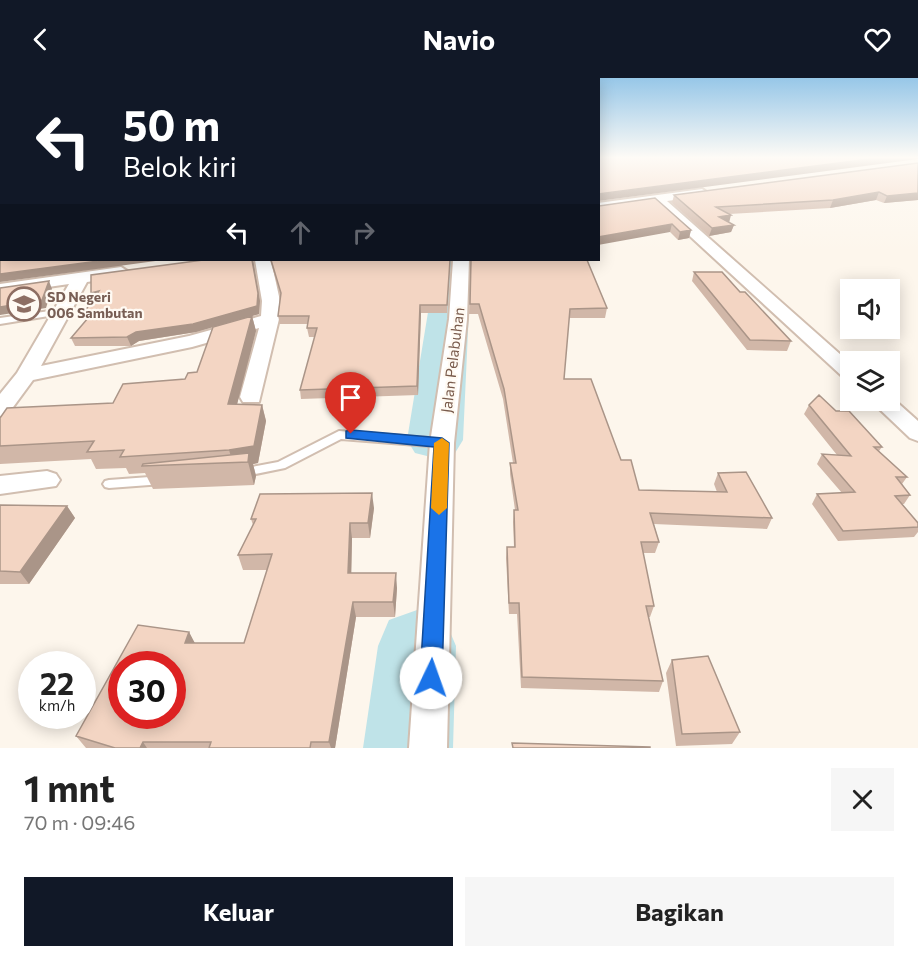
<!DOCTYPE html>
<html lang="id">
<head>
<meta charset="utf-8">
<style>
	:root { --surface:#fff; --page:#f6f6f6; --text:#222; --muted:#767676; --accent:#111827 }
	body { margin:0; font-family:Commissioner,sans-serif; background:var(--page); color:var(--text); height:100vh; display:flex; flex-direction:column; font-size:22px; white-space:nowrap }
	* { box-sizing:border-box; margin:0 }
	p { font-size:20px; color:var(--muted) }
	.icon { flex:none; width:33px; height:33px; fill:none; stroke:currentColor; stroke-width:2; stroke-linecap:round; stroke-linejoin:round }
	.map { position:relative; height:670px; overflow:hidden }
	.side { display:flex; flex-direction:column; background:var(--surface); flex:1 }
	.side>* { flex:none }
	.hud { position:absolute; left:0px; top:0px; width:600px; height:183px; box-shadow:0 3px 15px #0003; background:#111827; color:#fff; overflow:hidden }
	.controls { position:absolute; left:840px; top:201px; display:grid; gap:12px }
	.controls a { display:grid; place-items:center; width:60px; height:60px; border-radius:0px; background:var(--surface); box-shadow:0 3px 15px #0003; font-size:30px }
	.speed { position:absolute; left:18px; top:573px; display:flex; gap:12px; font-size:30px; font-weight:700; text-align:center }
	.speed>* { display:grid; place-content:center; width:78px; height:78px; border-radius:50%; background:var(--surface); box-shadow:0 3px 15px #0003; line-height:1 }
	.speed small { font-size:15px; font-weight:400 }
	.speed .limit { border:9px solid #d22; background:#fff; color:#111 }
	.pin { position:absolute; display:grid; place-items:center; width:51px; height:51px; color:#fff; margin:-62px -26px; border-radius:50% 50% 50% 0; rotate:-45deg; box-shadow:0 0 6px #0007 }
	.pin .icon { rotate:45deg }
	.me { position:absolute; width:66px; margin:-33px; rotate:3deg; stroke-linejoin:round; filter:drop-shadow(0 0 4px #0008) }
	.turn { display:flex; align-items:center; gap:21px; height:126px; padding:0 24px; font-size:27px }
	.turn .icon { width:78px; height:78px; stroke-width:2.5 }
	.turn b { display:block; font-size:42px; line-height:51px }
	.lanes { display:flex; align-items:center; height:57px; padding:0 24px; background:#0003; justify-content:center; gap:30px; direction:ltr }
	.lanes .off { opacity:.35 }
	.round { display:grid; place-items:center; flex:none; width:63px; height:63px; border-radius:0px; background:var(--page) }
	.overview { display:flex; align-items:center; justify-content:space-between; height:102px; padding:0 24px }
	h1 { font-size:36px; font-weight:700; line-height:45px }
	.cta { display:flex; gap:12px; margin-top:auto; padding:12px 24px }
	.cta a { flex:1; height:69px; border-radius:0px; background:var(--accent); color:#fff; font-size:24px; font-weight:700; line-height:69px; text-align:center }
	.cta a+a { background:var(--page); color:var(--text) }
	header { display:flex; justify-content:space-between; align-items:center; height:78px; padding:0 24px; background:var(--accent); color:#fff; font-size:27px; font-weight:700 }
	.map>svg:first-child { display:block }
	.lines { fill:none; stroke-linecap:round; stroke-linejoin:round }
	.river { fill:#bfe3e8; fill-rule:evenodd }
	.service-casing { stroke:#d1beb0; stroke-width:4 }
	.minor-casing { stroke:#d1beb0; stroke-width:4 }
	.service { fill:#fff; fill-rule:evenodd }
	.minor { fill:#fff; fill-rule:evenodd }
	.wall { fill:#d1b7a8 }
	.shaded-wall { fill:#aa9588 }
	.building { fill:#f3d5c3; stroke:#aa9588; stroke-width:1.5; fill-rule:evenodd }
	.route { fill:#1a73e8; stroke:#114b97; stroke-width:1.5 }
	.slow { fill:#f59e0b }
	.labels { text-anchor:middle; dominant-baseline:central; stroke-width:4.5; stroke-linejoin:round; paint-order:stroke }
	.far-education-label { font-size:14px; font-weight:bold; fill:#785e54; stroke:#fffaf3; text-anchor:start }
	.street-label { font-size:15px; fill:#7a5c4d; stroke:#fffaf3 }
</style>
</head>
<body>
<header><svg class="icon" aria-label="back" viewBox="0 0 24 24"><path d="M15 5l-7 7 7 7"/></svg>Navio<svg class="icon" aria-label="heart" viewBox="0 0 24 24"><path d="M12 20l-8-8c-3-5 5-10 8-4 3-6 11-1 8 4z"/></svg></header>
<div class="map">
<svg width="918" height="670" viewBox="0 0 918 670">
	<rect width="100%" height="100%" fill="#fdf6ec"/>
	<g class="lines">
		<!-- river -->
		<path class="river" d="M433,182H467L470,210L463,362L455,375L435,380L415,375L407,362L432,210Z
			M417,532L445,542L456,568L453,670H363L378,568L389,542Z"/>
		<defs>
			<path id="service" d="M64,231H67V235L0,246V240Z
				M339,353L442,361L448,365L442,369L341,361L285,390L241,399L237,398L235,395L237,392L241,391L278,384Z
				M163,398L167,399L169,402L167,405L163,406L109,410L105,409L103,406L105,403L109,402Z"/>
			<path id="minor" d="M702,111L708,115L706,118L667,123L850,285V301L843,299L654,125L598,133V125Z
				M255,182H271L280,223L279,241L259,324H243L240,319L259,250L192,269L33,302L8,336L0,338V316L17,295L69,206L0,216V206L121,189L129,194L121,199L87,204L41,288L189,258L261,238L262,223Z
				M453,182H469L467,241L454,365L447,670H409L430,365L449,241Z
				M890,318L918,343V363L910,360L870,322H890Z
				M47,393L56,396L60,402L56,408L0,416V398Z"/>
		</defs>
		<!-- service casing -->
		<use href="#service" class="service-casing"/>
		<!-- minor casing -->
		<use href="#minor" class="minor-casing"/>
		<!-- service -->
		<use href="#service" class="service"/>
		<!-- minor -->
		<use href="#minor" class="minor"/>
	</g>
	<!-- wall -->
	<path class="wall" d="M918,85V122L884,125L876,122L830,130L729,136V144L734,147L731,154L709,158L672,125L674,117Z
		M655,120L691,152L689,160L678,162L670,154L599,128Z
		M204,182H254H253L260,223L259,236L249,239L252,238L256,253L237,326L262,327L266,343L258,385L253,386L256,398L254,407L153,411L145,395L129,396L126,390L96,391L91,381L0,386V340L113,325L185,301L197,294L213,249L196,254L139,263L131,268H75L71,260L88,240L85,233Z
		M270,182H450V190L447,235H421L418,317L301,321L300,312L315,259H309L307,250L308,246H280L278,238L280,216Z
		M471,182L607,230L605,240H569L564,301L621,382L639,412L717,414L714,406L718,395L772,440L767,451L654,446L659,464L655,475H643L654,528L650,539H648L663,603L659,614L521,610L517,536H509L506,480L507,469H514L513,444L514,432H515L510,396V385H513L503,321L478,236H469Z
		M694,194L740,214L791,263L787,273L747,272L692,203Z
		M809,327L836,333L882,369L879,373L907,399L902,406L910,417L904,426H902L918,445V454L914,459L838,463L812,426L817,416L842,415L817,386L822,376L837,377L804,336Z
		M0,427L67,428L75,440L29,506H0Z
		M374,430L370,460H352L351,495L397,510L395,539H356L335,670H86L76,658L189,554L194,565H244L267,492H243L238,477L253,447L251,441Z
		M672,582L740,654L732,666L676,668L666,595Z"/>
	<!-- shaded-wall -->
	<path class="shaded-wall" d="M885,79H918V81L598,123V116Z
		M879,114L876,122L830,130L833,122Z
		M918,115V122L884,125L887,118Z
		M731,137L729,145L719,139Z
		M672,146L670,154L598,167V159Z
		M734,147L731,154L709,158L712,150Z
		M691,152L689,160L678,162L680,154Z
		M106,182H163L0,204V196Z
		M252,182H254H253L260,223L259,236L196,254L139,263L131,268L127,259Z
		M49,203L52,211L46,230L0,237V229Z
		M99,213L95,223L91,215Z
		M420,227L421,235L418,317L417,308Z
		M252,238L256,253L233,342L228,326Z
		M262,327L266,343L258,385L253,386L256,398L254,407L248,384L233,385L229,372Z
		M372,415L374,430L370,460L368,445Z
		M67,428L75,440L29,506L20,494Z
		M350,445L352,460L351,510L348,495Z
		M396,495L397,510L395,539L393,524Z
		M353,524L356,539L335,670H331L329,664Z
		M189,554L197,569L185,565Z
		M143,664L147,670H140Z"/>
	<!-- building -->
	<path class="building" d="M0,79H2L1,109H0Z
		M598,79H885L598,116Z
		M918,85V115L887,118L879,114L833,122L716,129L731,137L719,139L734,147L712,150L674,117Z
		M2,118V182H106L0,196V119Z
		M655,120L691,152L680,154L672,146L598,159V127L599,128Z
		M203,182H252L258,215L257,228L193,246L136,254L127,259L71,260L94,233H85L99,213L91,215V197Z
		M271,182H450L447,227H420L417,308L300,312L317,250H307L309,238H278L281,215Z
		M471,182H587L607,230L570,231L564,301H591L621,382H631L639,412L727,414L718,395L746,394L772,440L650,435L659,464H641L654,528H646L663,603L522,599L519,525H509L507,469H515L514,432H518L510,385H516L504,311L479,226H470Z
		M694,194H722L740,214H745L791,263L750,262Z
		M49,203L42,222L0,229V210Z
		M252,238L228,326L262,327L254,368L229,372L120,379L124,372L87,374L94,363L0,368V340L7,330L113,325L123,306L185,301L188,295L197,294L213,249Z
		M819,317L836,333H849L882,369H874L907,399H896L910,417L895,418L918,445V449L843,453L817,416L855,414L822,376L851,378L809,327Z
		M249,375L248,384L142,388L143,386Z
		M372,415L368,445H350L348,495H396L393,524H353L329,664H311L310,670H209L211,664H143L140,670H115L76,658L138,547L189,554L185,565H244L272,476L238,477L256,441H251L260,416ZM122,586H172V638H122Z
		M0,427L67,428L20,494L0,493Z
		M708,578L740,654L682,656L672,582Z
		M512,665L650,669V670H513Z"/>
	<!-- sky -->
	<linearGradient id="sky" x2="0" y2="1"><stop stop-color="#97c7e8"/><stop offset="0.46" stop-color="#fefbf6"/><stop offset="1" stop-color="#fefbf6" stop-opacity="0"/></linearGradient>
	<rect width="918" height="173" fill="url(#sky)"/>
	<!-- route -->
	<path class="route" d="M351,352L442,360L449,365L442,600L439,607L431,610L424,607L420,600L434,369L346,360V353Z"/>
	<!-- slow -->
	<path class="slow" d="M442,360L449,365L447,430L439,437L431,430L434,365Z"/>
	<!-- icons -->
	<defs>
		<symbol id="school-ring" viewBox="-11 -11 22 22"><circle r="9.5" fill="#fffaf3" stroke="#8d6e63" stroke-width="1.5"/><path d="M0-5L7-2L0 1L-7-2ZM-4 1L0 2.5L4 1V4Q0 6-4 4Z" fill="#8d6e63"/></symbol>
	</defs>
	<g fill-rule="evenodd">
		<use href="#school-ring" x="5" y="207" width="38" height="38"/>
	</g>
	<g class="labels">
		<!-- far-education labels -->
		<g class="far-education-label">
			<text x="47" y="218">SD Negeri<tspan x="47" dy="16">006 Sambutan</tspan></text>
		</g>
		<!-- street labels -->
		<g class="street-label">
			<text transform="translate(452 282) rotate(-83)">Jalan Pelabuhan</text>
		</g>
	</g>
</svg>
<div class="controls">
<a><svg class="icon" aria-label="sound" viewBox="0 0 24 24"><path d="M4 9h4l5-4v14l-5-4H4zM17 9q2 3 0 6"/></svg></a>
<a><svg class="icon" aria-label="layers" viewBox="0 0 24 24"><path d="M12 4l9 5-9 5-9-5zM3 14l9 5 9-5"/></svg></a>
</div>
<div class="speed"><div>22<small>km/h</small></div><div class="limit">30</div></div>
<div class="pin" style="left:351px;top:356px;background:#d93025"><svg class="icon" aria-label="arrive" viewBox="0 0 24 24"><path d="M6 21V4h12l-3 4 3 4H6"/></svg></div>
<svg class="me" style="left:431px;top:600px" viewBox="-20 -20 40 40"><circle r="19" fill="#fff"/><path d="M0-13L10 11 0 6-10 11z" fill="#1a73e8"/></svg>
<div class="hud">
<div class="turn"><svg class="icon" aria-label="left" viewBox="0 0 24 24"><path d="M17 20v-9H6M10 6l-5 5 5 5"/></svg><div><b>50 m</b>Belok kiri</div></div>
<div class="lanes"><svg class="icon" aria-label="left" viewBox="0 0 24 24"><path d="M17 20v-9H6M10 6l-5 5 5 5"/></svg><svg class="icon off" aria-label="ahead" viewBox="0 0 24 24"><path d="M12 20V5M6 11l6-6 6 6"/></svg><svg class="icon off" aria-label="right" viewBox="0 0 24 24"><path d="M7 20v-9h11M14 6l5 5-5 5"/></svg></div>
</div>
</div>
<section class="side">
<div class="overview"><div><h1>1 mnt</h1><p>70 m · 09:46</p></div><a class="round"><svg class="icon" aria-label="close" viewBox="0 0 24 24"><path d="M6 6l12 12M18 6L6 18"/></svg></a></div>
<div class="cta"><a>Keluar</a><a>Bagikan</a></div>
</section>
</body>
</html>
